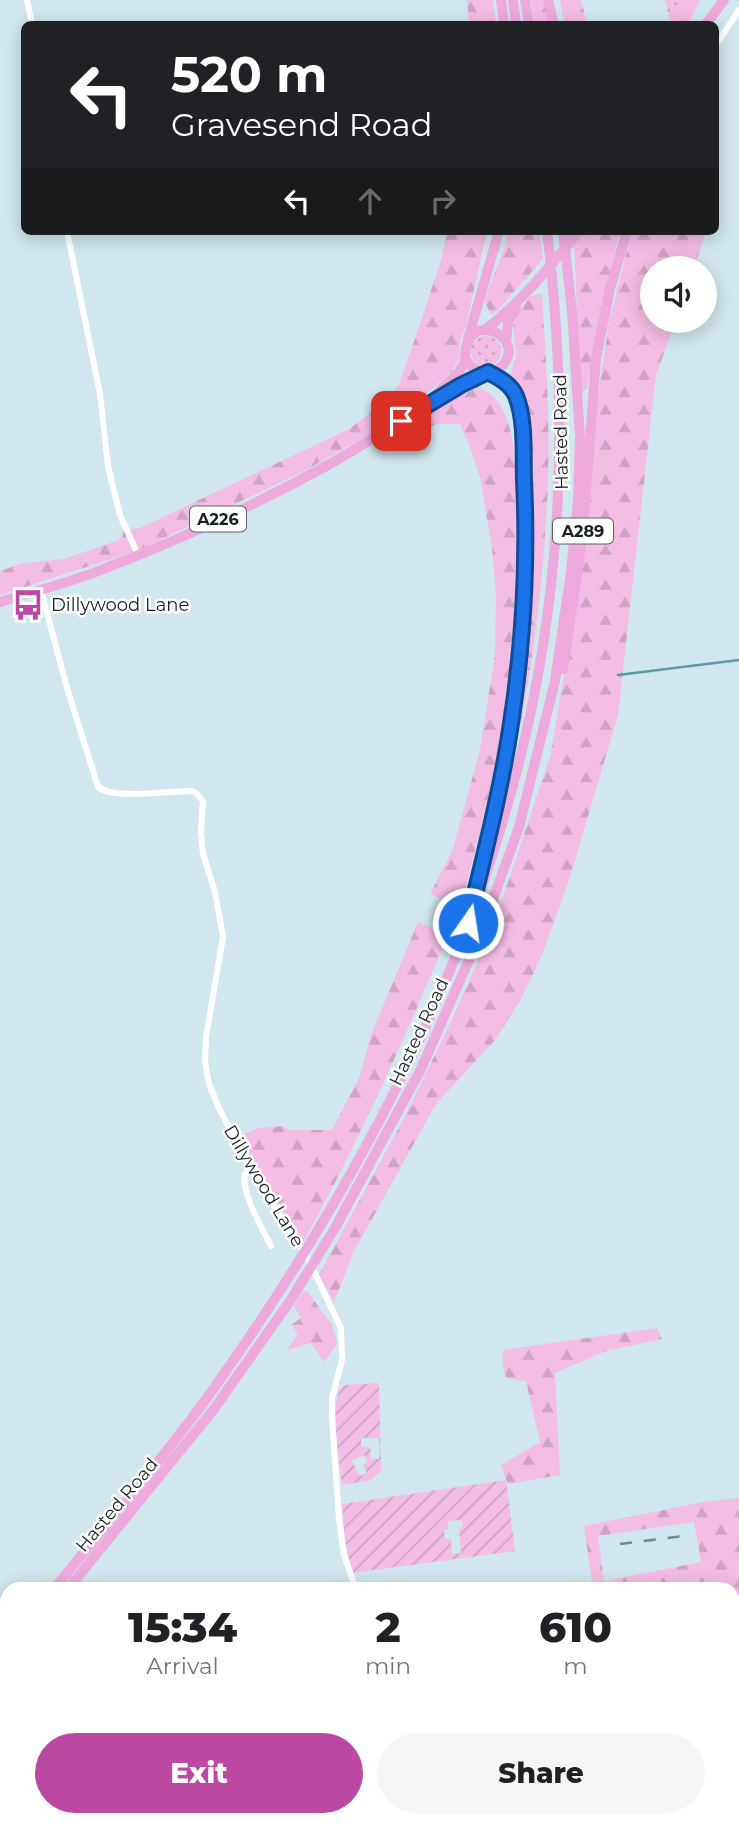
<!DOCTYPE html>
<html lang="en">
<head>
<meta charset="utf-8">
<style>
	:root { --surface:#fff; --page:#f6f6f6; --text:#202124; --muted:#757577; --accent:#bb48a1 }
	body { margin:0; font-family:Montserrat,sans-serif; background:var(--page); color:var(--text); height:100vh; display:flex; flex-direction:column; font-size:26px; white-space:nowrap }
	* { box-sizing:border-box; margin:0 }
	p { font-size:23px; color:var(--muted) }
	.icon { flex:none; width:38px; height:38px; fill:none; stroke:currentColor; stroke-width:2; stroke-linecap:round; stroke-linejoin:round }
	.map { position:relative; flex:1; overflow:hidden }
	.sheet { position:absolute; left:0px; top:1582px; width:740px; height:245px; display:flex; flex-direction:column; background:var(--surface); border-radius:21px 21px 0 0; box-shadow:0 4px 18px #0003 }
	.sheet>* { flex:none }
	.banner { position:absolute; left:21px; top:21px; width:698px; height:214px; border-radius:10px; box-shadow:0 4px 18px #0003; background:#202124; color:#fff; overflow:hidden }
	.buttons { position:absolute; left:640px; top:256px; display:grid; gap:14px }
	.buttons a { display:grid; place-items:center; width:77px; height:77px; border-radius:50%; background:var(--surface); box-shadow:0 4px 18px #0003; font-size:35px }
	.pin { position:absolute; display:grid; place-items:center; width:60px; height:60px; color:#fff; margin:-30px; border-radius:14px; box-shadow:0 4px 10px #0006 }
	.me { position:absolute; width:77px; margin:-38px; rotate:13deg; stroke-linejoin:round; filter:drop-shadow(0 0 5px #0008) }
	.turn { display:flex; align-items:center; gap:24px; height:147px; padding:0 35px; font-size:32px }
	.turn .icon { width:91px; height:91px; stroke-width:2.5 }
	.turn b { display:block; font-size:49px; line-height:60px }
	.lanes { display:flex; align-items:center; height:66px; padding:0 35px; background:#0003; justify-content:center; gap:35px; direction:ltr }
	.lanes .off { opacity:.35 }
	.eta { display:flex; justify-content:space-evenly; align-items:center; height:119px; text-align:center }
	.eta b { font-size:42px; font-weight:800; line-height:49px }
	.action { display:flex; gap:14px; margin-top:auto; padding:14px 35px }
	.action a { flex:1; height:80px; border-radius:42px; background:var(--accent); color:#fff; font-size:28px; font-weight:800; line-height:80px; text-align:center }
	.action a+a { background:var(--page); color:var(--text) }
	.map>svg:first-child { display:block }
	.grass { fill:url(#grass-dots) }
	.forest { fill:url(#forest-firs); fill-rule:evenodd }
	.garden { fill:url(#garden-furrows); fill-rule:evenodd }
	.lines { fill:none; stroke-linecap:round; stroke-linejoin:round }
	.stream { stroke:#5d98a7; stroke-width:2.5 }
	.minor { stroke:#fff; stroke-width:6 }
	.primary { stroke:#ead; stroke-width:10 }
	.rail { stroke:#77878b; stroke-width:2.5; stroke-dasharray:12 12; stroke-linecap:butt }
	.route-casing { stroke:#114b97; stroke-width:18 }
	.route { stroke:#1a73e8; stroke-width:12 }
	.labels { text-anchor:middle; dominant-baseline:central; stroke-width:5; stroke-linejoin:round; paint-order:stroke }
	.shield { fill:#fff; stroke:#5c6264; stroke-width:2 }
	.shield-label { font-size:16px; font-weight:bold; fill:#161f21 }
	.street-label { font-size:18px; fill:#161f21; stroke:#fff }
	.poi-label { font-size:18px; fill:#161f21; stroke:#fff; text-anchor:start }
</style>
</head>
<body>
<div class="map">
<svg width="739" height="1827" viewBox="0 0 739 1827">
	<defs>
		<pattern id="grass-dots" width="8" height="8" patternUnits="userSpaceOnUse" patternTransform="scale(1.75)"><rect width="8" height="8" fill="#f4bde4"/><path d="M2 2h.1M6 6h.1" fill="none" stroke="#d0a2c3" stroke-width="1.8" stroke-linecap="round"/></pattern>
		<pattern id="forest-firs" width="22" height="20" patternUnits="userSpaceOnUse" patternTransform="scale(1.75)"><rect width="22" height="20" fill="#f4bde4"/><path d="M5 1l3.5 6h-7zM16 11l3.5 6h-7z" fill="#d0a2c3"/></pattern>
		<pattern id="garden-furrows" width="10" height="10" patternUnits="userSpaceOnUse" patternTransform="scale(1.75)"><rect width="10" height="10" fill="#f4bde4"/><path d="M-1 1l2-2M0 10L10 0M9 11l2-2" fill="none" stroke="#d0a2c3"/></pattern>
	</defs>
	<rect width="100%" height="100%" fill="#d0e7ed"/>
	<!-- grass -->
	<path class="grass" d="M665,0H683L672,24H671Z
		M471 351a15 15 0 1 1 30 0a15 15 0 1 1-30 0Z
		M524,656L532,658L522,718L507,777H505Z"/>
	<!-- forest -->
	<path class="forest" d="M467,0H493L496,24H469Z
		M531,0H545L551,24H535Z
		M560,0H581L587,24H564Z
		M683,0H700L688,24H672Z
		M447,231H487L466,325L460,342L459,360L452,371L418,401L370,434L308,469L139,550L0,595V571L20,564L64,559L116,541L122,537L124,530L140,528L349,429L392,397L401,379L421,321L442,257Z
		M507,231H539L543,259L497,311L491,314L484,301L504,249Z
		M586,231H620L598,323L587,387L581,394L574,244Z
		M632,231H706L694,268H653V320H676L656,375L618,715L570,877L543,953L521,999L496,1039L436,1104L354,1251L334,1302L319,1275L404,1118L447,1030L492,930L550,757L587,542L598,396L609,322Z
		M542,294C546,357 550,419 548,482C546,541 540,600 532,658L524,656L529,588V506L518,396L510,376L516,356L513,326L520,310L530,296Z
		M478,387C519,401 515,471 516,507C517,542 519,578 518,614C517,647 511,682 505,714C493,780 478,843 460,907L430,894L453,849L480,750L495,655L496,594L492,549L480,477L470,447L460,424H437L403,436L397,433L454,399Z
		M418,922L448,935C404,1040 358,1144 302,1244L239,1136L259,1128L282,1126L290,1130H332L360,1076L371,1035Z
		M307,1291L332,1325L337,1344L324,1362L311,1343L287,1350L298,1333L291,1325L301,1318L294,1306L302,1292Z
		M657,1328L662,1339L606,1351L555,1373L560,1475L508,1484L501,1465L540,1442L526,1381L506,1378L503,1367V1350Z
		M739,1498V1687H733V1589H593L584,1526L703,1502ZM694,1522L701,1562L604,1581L598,1536Z"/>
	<!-- garden -->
	<path class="garden" d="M379,1383L381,1471L371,1480L342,1485C340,1464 328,1399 343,1385ZM361,1438H379V1459H371L370,1447H361ZM364,1455L368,1462L363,1465L367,1473L360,1476L352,1461Z
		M506,1480L515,1551L352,1573L345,1540L342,1504ZM462,1520L463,1527L459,1528L461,1553L452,1554L451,1539H445L444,1530L448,1529V1521Z"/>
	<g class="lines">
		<!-- stream -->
		<path class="stream" d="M618,675L739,660"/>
		<!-- minor -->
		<path class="minor" d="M27,0L32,24
			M716,45L739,10
			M67,231L100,394L108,466L114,491L120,515L138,555
			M41,590L67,688L98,787C115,800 168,791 191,791L196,793L203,801L201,833L203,854L215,892L223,937L206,1037L205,1061L209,1084L219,1108L251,1170L308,1259L341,1328L342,1360L332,1398V1417L339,1519L344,1555L356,1589
			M251,1170L245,1174C241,1193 262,1228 271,1246
			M342,1820V1827"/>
		<!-- primary -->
		<path class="primary" d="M501,0L504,24
			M513,0L516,24
			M525,0L529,24
			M548,0L554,24
			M706,24L724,0
			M485,330C521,302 550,267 579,231
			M468,339L499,231
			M506,341L508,322L516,309
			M436,394L459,372L466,360
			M0,602C35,591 72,582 106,568C179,540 259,503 328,465C368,443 405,416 445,394C456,387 497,372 502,366C529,338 466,305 465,358C475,379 507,369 516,399C525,425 523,456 524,483C531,619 509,747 479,878
			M563,669L583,533L596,358L610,289L627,231
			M54,1589C104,1527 157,1466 204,1402C341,1212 457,1002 516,774C563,597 569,412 547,231
			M68,1589L214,1409L290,1301L335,1228L421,1069L480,935L519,827L555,681L571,572L578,501L580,437L572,311L563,231
			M0,1659L7,1649
			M0,1679L7,1669"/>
		<!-- rail -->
		<path class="rail" d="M620,1544L691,1535"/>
	</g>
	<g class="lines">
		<defs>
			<path id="route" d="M401,421L461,385L488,372C499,378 511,384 516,396C526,421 523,454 524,481C528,564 523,648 510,730C500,795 483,859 468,923"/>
		</defs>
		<!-- route casing -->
		<use href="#route" class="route-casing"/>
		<!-- route -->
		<use href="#route" class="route"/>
	</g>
	<!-- icons -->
	<defs>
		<symbol id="bus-bare" viewBox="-9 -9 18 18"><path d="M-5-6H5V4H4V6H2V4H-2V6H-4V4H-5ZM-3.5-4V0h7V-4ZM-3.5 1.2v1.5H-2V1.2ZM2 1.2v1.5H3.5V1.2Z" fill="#bb48a1" stroke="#fff" stroke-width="2.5" paint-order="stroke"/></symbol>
	</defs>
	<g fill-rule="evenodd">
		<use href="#bus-bare" x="6" y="583" width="44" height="44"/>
	</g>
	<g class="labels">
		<!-- shield labels -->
		<g class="shield">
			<rect x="190" y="506.5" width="56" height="25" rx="5"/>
			<rect x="553" y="518.5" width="60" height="25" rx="5"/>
		</g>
		<g class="shield-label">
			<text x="218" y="519">A226</text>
			<text x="583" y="531">A289</text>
		</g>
		<!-- street labels -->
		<g class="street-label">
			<text transform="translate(561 432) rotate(-91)">Hasted Road</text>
			<text transform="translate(419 1032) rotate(-65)">Hasted Road</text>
			<text transform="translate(264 1186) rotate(59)">Dillywood Lane</text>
			<text transform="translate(117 1505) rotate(-50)">Hasted Road</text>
		</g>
		<!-- poi labels -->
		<g class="poi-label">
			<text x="51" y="605">Dillywood Lane</text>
		</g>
	</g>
</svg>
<div class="buttons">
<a><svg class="icon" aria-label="sound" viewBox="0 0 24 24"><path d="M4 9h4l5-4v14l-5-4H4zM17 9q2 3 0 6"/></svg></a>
</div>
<div class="pin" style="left:401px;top:421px;background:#d93025"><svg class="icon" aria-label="arrive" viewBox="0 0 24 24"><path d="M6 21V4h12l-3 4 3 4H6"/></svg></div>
<svg class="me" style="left:468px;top:923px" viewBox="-20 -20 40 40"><circle r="17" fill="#1a73e8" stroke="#fff" stroke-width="3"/><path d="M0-11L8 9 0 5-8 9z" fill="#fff"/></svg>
<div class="banner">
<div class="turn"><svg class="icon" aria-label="left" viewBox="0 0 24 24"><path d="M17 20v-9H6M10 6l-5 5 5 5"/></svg><div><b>520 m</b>Gravesend Road</div></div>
<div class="lanes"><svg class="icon" aria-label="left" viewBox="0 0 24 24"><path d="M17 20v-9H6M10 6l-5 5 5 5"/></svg><svg class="icon off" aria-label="ahead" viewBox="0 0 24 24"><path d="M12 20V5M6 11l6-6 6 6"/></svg><svg class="icon off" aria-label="right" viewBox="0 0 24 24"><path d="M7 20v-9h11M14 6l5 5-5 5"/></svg></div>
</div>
<section class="sheet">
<div class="eta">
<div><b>15:34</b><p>Arrival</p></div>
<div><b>2</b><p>min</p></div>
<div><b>610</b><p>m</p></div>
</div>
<div class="action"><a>Exit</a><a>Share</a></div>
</section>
</div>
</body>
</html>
